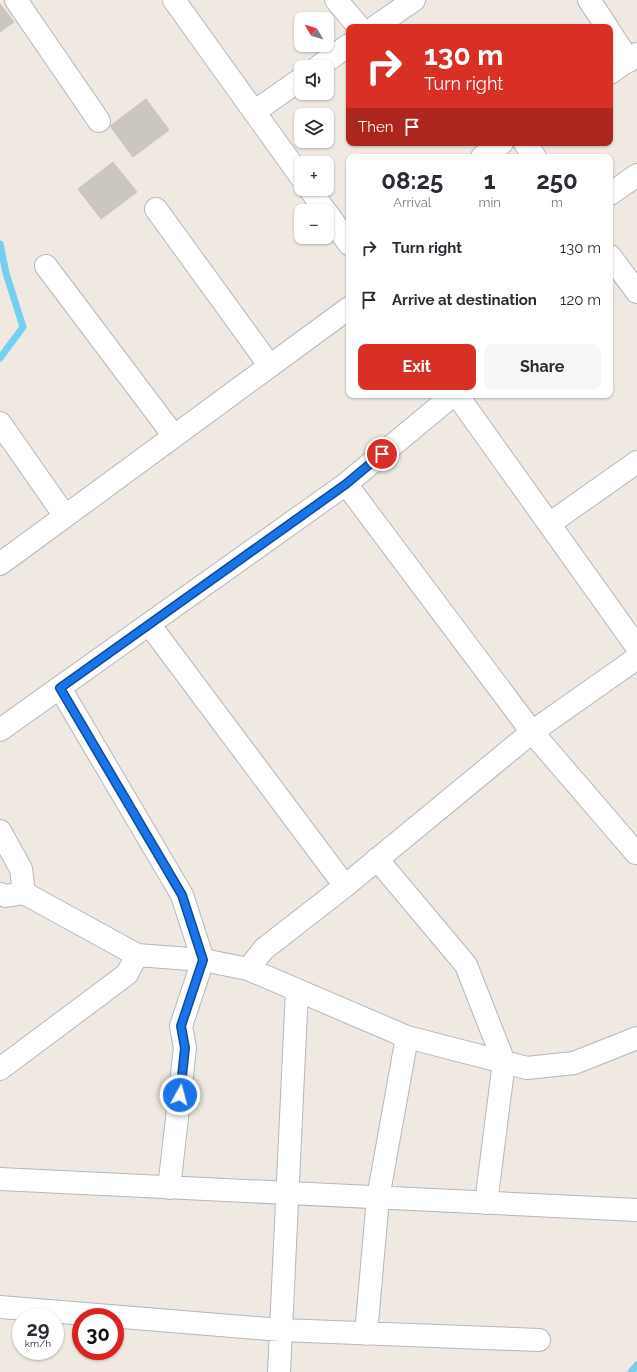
<!DOCTYPE html>
<html lang="en">
<head>
<meta charset="utf-8">
<style>
	:root { --surface:#fff; --page:#f7f7f7; --text:#2b2b33; --muted:#7c7c81; --accent:#d93025 }
	body { margin:0; font-family:Raleway,sans-serif; background:var(--page); color:var(--text); height:100vh; display:flex; flex-direction:column; font-size:15px; white-space:nowrap }
	* { box-sizing:border-box; margin:0 }
	p { font-size:13px; color:var(--muted) }
	.icon { flex:none; width:22px; height:22px; fill:none; stroke:currentColor; stroke-width:2; stroke-linecap:round; stroke-linejoin:round }
	.map { position:relative; flex:1; overflow:hidden }
	.details { position:absolute; left:346px; top:154px; width:267px; height:244px; display:flex; flex-direction:column; background:var(--surface); border-radius:8px; box-shadow:0 1px 3px #0004 }
	.details>* { flex:none }
	.top-card { position:absolute; left:346px; top:24px; width:267px; height:122px; border-radius:8px; box-shadow:0 1px 3px #0004; background:#d93025; color:#fff; overflow:hidden }
	.needle { width:26px; rotate:308deg }
	.tools { position:absolute; left:294px; top:12px; display:grid; gap:8px }
	.tools a { display:grid; place-items:center; width:40px; height:40px; border-radius:8px; background:var(--surface); box-shadow:0 1px 3px #0004; font-size:20px }
	.speed { position:absolute; left:12px; top:1308px; display:flex; gap:8px; font-size:20px; font-weight:700; text-align:center }
	.speed>* { display:grid; place-content:center; width:52px; height:52px; border-radius:50%; background:var(--surface); box-shadow:0 1px 3px #0004; line-height:1 }
	.speed small { font-size:10px; font-weight:400 }
	.speed .limit { border:6px solid #d22; background:#fff; color:#111 }
	.pin { position:absolute; display:grid; place-items:center; width:34px; height:34px; color:#fff; margin:-17px; border:2px solid #fff; border-radius:50%; box-shadow:0 1px 4px #0007 }
	.me { position:absolute; width:44px; margin:-22px; rotate:7deg; stroke-linejoin:round; filter:drop-shadow(0 0 3px #0008) }
	.turn { display:flex; align-items:center; gap:14px; height:84px; padding:0 12px; font-size:18px }
	.turn .icon { width:52px; height:52px; stroke-width:2.5 }
	.turn b { display:block; font-size:28px; line-height:34px }
	.then { display:flex; align-items:center; height:38px; padding:0 12px; background:#0003; gap:8px; font-size:15px }
	.eta { display:flex; justify-content:space-evenly; align-items:center; height:68px; text-align:center }
	.eta b { font-size:24px; font-weight:700; line-height:28px }
	.primary-button { display:flex; gap:8px; margin-top:auto; padding:8px 12px }
	.primary-button a { flex:1; height:46px; border-radius:8px; background:var(--accent); color:#fff; font-size:16px; font-weight:700; line-height:46px; text-align:center }
	.primary-button a+a { background:var(--page); color:var(--text) }
	ul { padding:0; list-style:none }
	li { display:flex; align-items:center; gap:12px; height:52px; padding:0 12px }
	li div { flex:1 }
	li b { display:block; font-size:15px }
	li em { font-style:normal }
	.map>svg:first-child { display:block }
	.lines { fill:none; stroke-linecap:round; stroke-linejoin:round }
	.stream { stroke:#75cff0; stroke-width:7 }
	.building { fill:#cbc7bf; stroke:#cbc5ba }
	.minor-casing { stroke:#b4b7c1; stroke-width:24 }
	.minor { stroke:#fff; stroke-width:22 }
	.route-casing { stroke:#114b97; stroke-width:10 }
	.route { stroke:#1a73e8; stroke-width:7 }
</style>
</head>
<body>
<div class="map">
<svg width="637" height="1372" viewBox="0 0 637 1372">
	<rect width="100%" height="100%" fill="#efe9e1"/>
	<g class="lines">
		<!-- stream -->
		<path class="stream" d="M0,244L6,273L23,327L0,358
			M631,1372L637,1365"/>
	</g>
	<!-- building -->
	<path class="building" d="M0,4L14,22L0,32Z
		M146,99L169,130L133,157L110,126Z
		M113,162L137,192L101,219L78,189Z"/>
	<g class="lines">
		<defs>
			<path id="minor" d="M16,0L99,121
				M174,0L301,177
				M336,0L359,27
				M589,0L607,27
				M375,27L414,0
				M610,32L629,61
				M318,67L349,45
				M610,73L637,54
				M254,112L301,79
				M525,143L535,157
				M482,157L502,143
				M310,189L325,211
				M610,194L637,175
				M156,209L270,366
				M327,213L349,244
				M610,256L637,292
				M46,266L174,436
				M457,395L637,647
				M0,423L65,516
				M346,484L532,732L636,853
				M549,524L637,462
				M0,564L349,308
				M149,624L345,886
				M60,688L182,895L203,960L181,1026L185,1048L169,1188
				M0,730L346,484L453,395
				M0,831L21,869L24,893
				M377,859L466,965L504,1062L486,1203
				M0,894L6,896L24,893L137,955L203,960L248,969L407,1037L527,1068L574,1063L637,1038
				M248,969L264,949L345,886L532,732L637,658
				M0,1069L127,974L137,955
				M0,1179L637,1210
				M0,1307L281,1330L539,1340
				M366,1334L378,1198L407,1037
				M279,1372L297,990"/>
		</defs>
		<!-- minor casing -->
		<use href="#minor" class="minor-casing"/>
		<!-- minor -->
		<use href="#minor" class="minor"/>
	</g>
	<g class="lines">
		<defs>
			<path id="route" d="M180,1095L185,1048L181,1026L203,960L182,895L60,688L346,484L382,454"/>
		</defs>
		<!-- route casing -->
		<use href="#route" class="route-casing"/>
		<!-- route -->
		<use href="#route" class="route"/>
	</g>
</svg>
<div class="tools">
<a><svg class="needle" viewBox="-14 -14 28 28"><path d="M0-13l5 13h-10z" fill="#e53935"/><path d="M0 13l5-13h-10z" fill="#7c7c81"/></svg></a>
<a><svg class="icon" aria-label="sound" viewBox="0 0 24 24"><path d="M4 9h4l5-4v14l-5-4H4zM17 9q2 3 0 6"/></svg></a>
<a><svg class="icon" aria-label="layers" viewBox="0 0 24 24"><path d="M12 4l9 5-9 5-9-5zM3 14l9 5 9-5"/></svg></a>
<a>+</a>
<a>−</a>
</div>
<div class="speed"><div>29<small>km/h</small></div><div class="limit">30</div></div>
<div class="pin" style="left:382px;top:454px;background:#d93025"><svg class="icon" aria-label="arrive" viewBox="0 0 24 24"><path d="M6 21V4h12l-3 4 3 4H6"/></svg></div>
<svg class="me" style="left:180px;top:1095px" viewBox="-20 -20 40 40"><circle r="17" fill="#1a73e8" stroke="#fff" stroke-width="3"/><path d="M0-11L8 9 0 5-8 9z" fill="#fff"/></svg>
<div class="top-card">
<div class="turn"><svg class="icon" aria-label="right" viewBox="0 0 24 24"><path d="M7 20v-9h11M14 6l5 5-5 5"/></svg><div><b>130 m</b>Turn right</div></div>
<div class="then">Then<svg class="icon" aria-label="arrive" viewBox="0 0 24 24"><path d="M6 21V4h12l-3 4 3 4H6"/></svg></div>
</div>
<section class="details">
<div class="eta">
<div><b>08:25</b><p>Arrival</p></div>
<div><b>1</b><p>min</p></div>
<div><b>250</b><p>m</p></div>
</div>
<ul>
<li><svg class="icon" aria-label="right" viewBox="0 0 24 24"><path d="M7 20v-9h11M14 6l5 5-5 5"/></svg><div><b>Turn right</b></div><em>130 m</em></li>
<li><svg class="icon" aria-label="arrive" viewBox="0 0 24 24"><path d="M6 21V4h12l-3 4 3 4H6"/></svg><div><b>Arrive at destination</b></div><em>120 m</em></li>
</ul>
<div class="primary-button"><a>Exit</a><a>Share</a></div>
</section>
</div>
</body>
</html>
